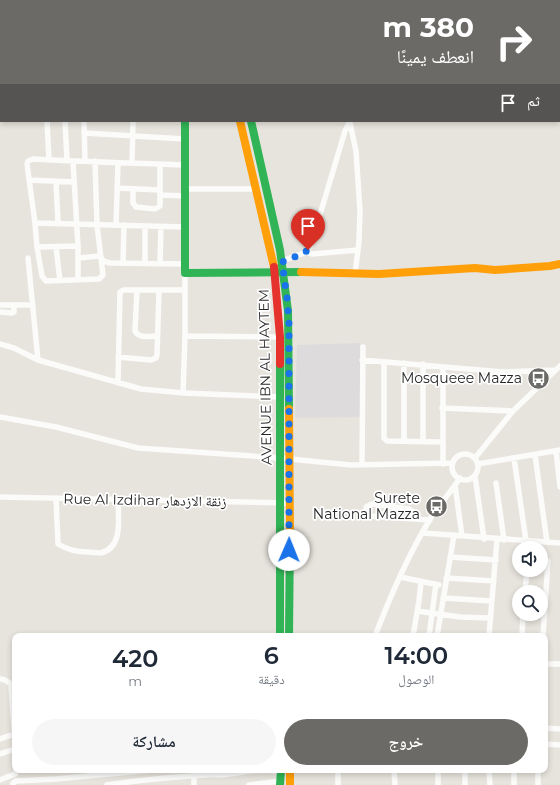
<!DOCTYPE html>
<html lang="ar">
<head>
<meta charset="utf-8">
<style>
	:root { --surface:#fff; --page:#f6f6f7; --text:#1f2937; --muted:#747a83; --accent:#6b6a67 }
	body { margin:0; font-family:Montserrat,"Noto Naskh Arabic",sans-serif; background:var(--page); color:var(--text); direction:rtl; height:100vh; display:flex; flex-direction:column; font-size:15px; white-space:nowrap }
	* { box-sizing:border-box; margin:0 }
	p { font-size:13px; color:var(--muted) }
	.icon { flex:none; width:22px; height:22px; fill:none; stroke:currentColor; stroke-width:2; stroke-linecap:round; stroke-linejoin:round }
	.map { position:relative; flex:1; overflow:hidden; direction:ltr }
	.side { position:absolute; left:12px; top:633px; width:536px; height:140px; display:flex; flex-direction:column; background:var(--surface); border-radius:8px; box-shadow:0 2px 6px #0003; direction:rtl }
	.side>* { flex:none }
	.guide { position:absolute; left:0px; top:0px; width:560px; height:122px; box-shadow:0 2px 6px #0003; direction:rtl; background:#6b6a67; color:#fff; overflow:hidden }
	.tools { position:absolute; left:512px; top:541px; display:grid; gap:8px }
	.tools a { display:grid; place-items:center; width:36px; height:36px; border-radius:50%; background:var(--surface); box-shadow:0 2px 6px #0003; font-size:20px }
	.pin { position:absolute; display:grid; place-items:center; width:34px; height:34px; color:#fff; margin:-41px -17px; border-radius:50% 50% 50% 0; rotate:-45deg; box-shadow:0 0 4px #0007 }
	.pin .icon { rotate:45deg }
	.me { position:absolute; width:44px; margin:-22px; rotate:1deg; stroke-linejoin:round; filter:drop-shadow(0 0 3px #0008) }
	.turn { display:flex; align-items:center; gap:14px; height:84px; padding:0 20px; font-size:18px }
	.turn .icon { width:52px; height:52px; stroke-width:2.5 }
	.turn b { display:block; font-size:28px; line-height:34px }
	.then { display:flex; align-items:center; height:38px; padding:0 20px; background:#0003; gap:8px; font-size:15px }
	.eta { display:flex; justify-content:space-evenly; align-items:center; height:68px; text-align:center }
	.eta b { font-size:24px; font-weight:600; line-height:28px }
	.button { display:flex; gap:8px; margin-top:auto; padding:8px 20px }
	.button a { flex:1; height:46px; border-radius:24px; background:var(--accent); color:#fff; font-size:16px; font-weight:600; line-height:46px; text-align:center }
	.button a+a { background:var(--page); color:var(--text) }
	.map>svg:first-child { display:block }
	.industrial { fill:#dedbdc }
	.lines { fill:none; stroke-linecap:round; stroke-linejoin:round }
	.street { stroke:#fbfbfa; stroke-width:5.5 }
	.fast { stroke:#30b455; stroke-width:8 }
	.slow { stroke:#ff9f0a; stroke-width:8 }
	.jam { stroke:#e5322d; stroke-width:8 }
	.route { stroke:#1a73e8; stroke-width:7; stroke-dasharray:0 12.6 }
	.labels { text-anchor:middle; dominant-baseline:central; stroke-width:3.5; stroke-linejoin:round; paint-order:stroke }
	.street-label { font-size:14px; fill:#282828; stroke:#fff }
	.poi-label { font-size:14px; fill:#282828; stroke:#fff; text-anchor:end }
</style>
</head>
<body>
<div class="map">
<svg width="560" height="785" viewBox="0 0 560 785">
	<rect width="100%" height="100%" fill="#e7e4dd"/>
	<!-- industrial -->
	<path class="industrial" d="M249,0H353L249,1Z
		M360,343V417L295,418L297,345Z"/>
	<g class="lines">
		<!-- street -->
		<path class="street" d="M82,0V1
			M108,0V1
			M131,0V1
			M158,0V1
			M465,0V1
			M357,1V0
			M363,1L369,0
			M398,1V0
			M559,23L560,13
			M559,61H560
			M559,108H560
			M47,121L49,160
			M65,121L67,160
			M84,121L85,161
			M84,133L185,139
			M73,161L78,246V280
			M95,161L97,225L103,275L99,279L46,281L42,276L37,247L35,223L27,164L28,161L33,159C84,162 135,163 186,165
			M132,163L133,121
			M29,180L74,182
			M56,182L58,223
			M117,188L160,190
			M133,189V203L136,207L155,209L160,206V164
			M186,189H256
			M160,195L186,196
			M35,223L185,227
			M116,225L118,163
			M145,226V264
			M37,247L78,246
			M56,247L60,281
			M306,252L312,254L358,250L359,241L360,211L356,151L350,123
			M101,257L103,261L110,263L185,264
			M28,258L38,360
			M78,258L100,256
			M282,261L304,253L310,248L345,131L350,121
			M123,263L124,225
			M160,264L161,227
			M355,274L358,250
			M137,290L135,331C139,339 149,336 157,336
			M0,305H33
			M0,312L12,313L14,312V305
			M185,336L280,337
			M0,344L14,348L38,360L141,389L183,393L280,397
			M118,357L151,360L156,358L157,355L159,291
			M362,360L503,372L556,370
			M384,362V438L387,441L442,442
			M443,367V464
			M118,382L120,292L124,290H185
			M183,393L185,336V273
			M442,408L513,411
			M0,417L56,427L138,448L280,458L351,465L453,463
			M404,441V363
			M423,441V364
			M556,451L560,487
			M452 467a13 13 0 1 1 26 0a13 13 0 1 1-26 0Z
			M535,455L547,542
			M475,458L513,411L560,366
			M514,458L526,541
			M362,464L363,347
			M478,464L560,450
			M475,476L484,539
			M496,483L504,540
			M455,485L462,536
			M0,497L290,503
			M56,499L58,544C66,549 78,552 88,552C92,552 97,553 100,553C124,549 118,516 118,499
			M415,519L413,512L409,509L372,504L366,507V512L370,516L430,520
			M423,533L560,543
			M529,548V541
			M450,557L496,560
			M400,577L439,585
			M446,578L494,581
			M525,592L527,570
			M443,598L492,601
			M417,611L460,617L490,618
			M375,636C390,597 407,557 429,521C438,506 450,493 460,478
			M413,636L419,601L421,582
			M429,636L436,584
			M437,636L454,535
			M489,636L497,539
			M522,636L523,614
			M543,636L548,561
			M545,664H560
			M0,679L5,680L11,684L15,742
			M545,728L560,729
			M0,739L14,734
			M545,744L560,745
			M0,754L15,749
			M194,770V785
			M394,770L395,785
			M438,770V785
			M465,770V785
			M489,770L490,785
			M514,770V785
			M538,770V785
			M0,780L15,774L16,770
			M13,785V783L16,781L56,779L152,770
			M107,785C139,780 172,777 205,775C210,774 215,775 220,775C240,773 261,768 281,772
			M249,785L281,781
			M338,785V770"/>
		<!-- fast -->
		<path class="fast" d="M233,0V1
			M242,0V1
			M185,121V273L301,272
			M251,121L280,250L288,311L289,409
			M280,364V636
			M289,636L290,531
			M280,785L281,770"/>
		<!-- slow -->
		<path class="slow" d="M240,121L274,267
			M301,272L379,274L475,268L495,270L550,266L560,264
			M289,409L290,531
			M290,770V785"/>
		<!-- jam -->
		<path class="jam" d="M274,267L280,337V364"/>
	</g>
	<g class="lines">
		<!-- route -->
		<path class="route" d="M289,550V324L287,298L282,262L302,254L308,250"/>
	</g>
	<!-- icons -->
	<defs>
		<symbol id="bus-disc" viewBox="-11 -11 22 22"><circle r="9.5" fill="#6b6a67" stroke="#fff"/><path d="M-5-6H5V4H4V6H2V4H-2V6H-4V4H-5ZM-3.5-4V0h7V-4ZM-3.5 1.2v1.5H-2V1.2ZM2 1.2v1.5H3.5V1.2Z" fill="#fff"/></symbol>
	</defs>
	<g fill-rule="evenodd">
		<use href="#bus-disc" x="526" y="366" width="25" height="25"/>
		<use href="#bus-disc" x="424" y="494" width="25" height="25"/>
	</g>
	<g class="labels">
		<!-- street labels -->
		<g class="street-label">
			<text transform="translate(265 377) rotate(-91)">AVENUE IBN AL HAYTEM</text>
			<text transform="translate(145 500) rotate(1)">Rue Al Izdihar زنقة الازدهار</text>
		</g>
		<!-- poi labels -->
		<g class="poi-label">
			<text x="522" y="378">Mosqueee Mazza</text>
			<text x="420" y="498">Surete<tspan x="420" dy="16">National Mazza</tspan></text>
		</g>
	</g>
</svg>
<div class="tools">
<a><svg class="icon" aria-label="sound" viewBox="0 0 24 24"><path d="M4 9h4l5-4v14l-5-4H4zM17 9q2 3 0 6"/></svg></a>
<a><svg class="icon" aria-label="search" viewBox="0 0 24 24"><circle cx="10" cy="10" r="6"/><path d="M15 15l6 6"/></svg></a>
</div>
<div class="pin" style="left:308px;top:250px;background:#d93025"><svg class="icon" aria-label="arrive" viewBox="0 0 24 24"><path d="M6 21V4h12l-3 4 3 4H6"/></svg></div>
<svg class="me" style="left:289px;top:550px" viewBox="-20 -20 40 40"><circle r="19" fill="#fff"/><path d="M0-13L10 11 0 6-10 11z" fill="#1a73e8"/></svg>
<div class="guide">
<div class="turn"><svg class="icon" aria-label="right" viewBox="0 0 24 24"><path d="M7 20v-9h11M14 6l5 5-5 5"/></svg><div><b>380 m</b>انعطف يمينًا</div></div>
<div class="then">ثم<svg class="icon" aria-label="arrive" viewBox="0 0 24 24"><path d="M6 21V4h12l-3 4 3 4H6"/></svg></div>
</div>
<section class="side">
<div class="eta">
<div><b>14:00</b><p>الوصول</p></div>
<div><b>6</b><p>دقيقة</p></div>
<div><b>420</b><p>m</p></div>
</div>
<div class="button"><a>خروج</a><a>مشاركة</a></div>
</section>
</div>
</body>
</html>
